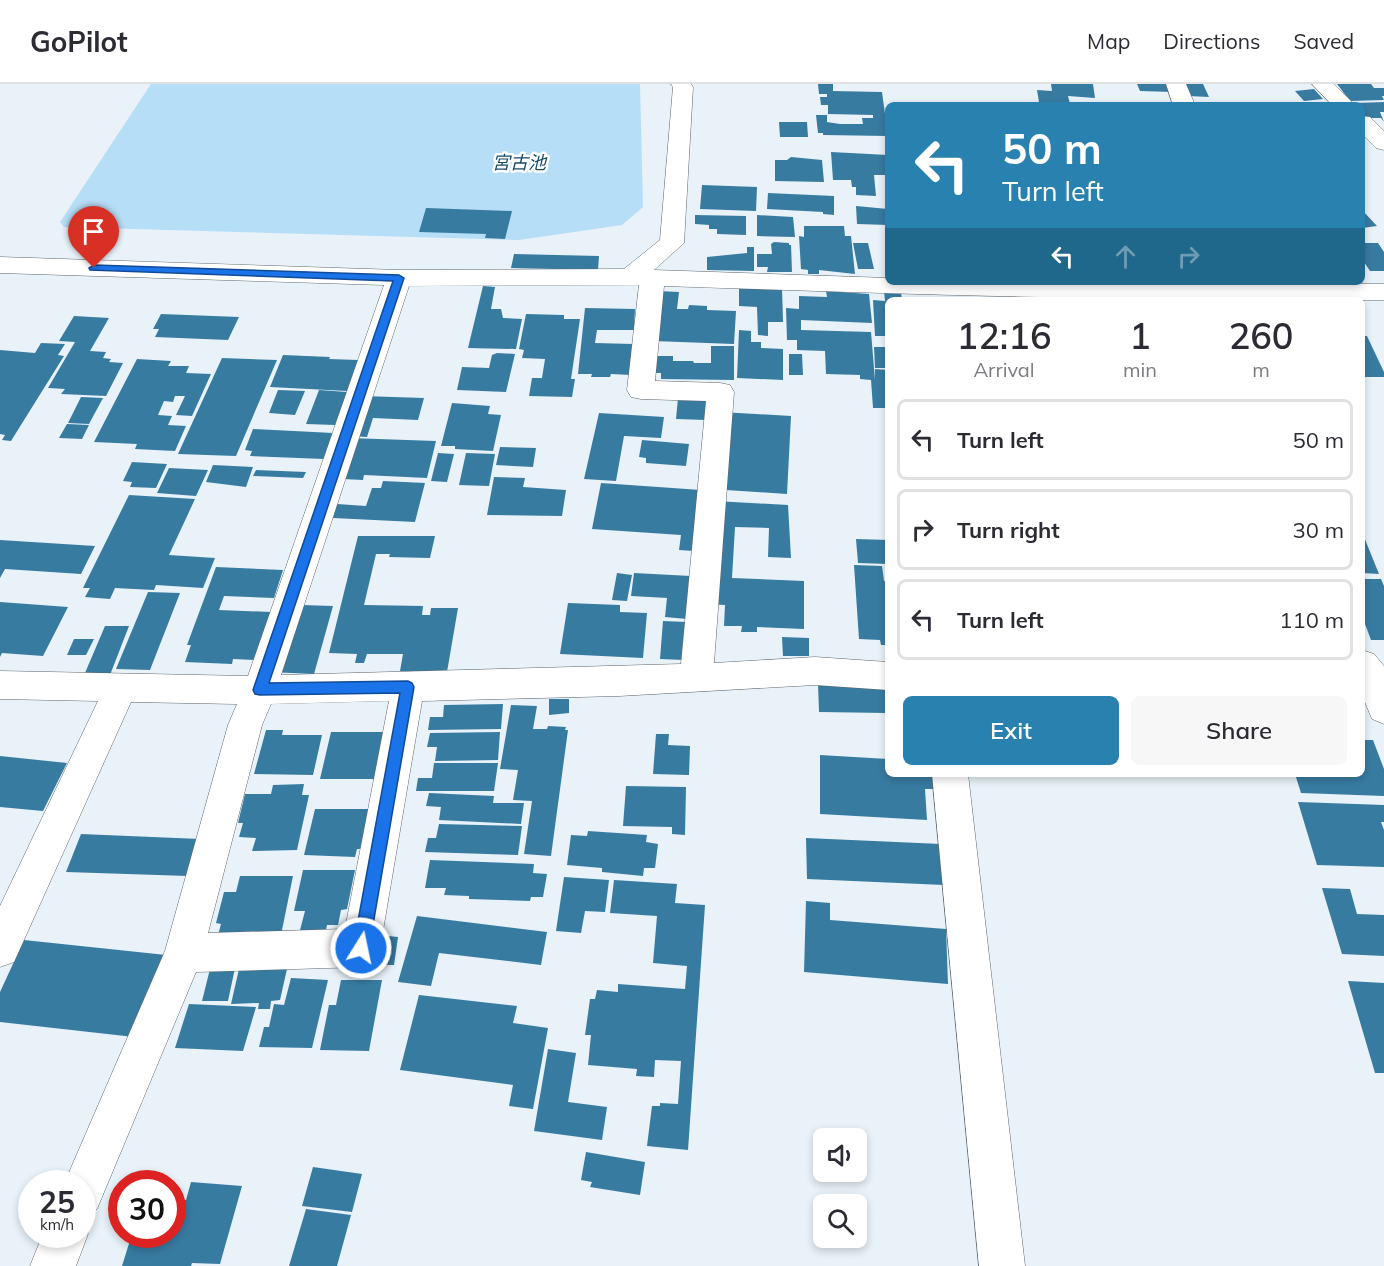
<!DOCTYPE html>
<html lang="en">
<head>
<meta charset="utf-8">
<style>
	:root { --surface:#fff; --page:#f7f7f7; --text:#2b2b33; --muted:#7c7c81; --line:#e1e1e2; --accent:#2981b0 }
	body { margin:0; font-family:Mulish,"Noto Sans JP",sans-serif; background:var(--page); color:var(--text); height:100vh; display:flex; flex-direction:column; font-size:22px; white-space:nowrap }
	* { box-sizing:border-box; margin:0 }
	p { font-size:20px; color:var(--muted) }
	.icon { flex:none; width:33px; height:33px; fill:none; stroke:currentColor; stroke-width:2; stroke-linecap:round; stroke-linejoin:round }
	.map { position:relative; flex:1; overflow:hidden }
	.drawer { position:absolute; left:885px; top:213px; width:480px; height:480px; display:flex; flex-direction:column; background:var(--surface); border-radius:9px; box-shadow:0 3px 9px #0003 }
	.drawer>* { flex:none }
	.banner { position:absolute; left:885px; top:18px; width:480px; height:183px; border-radius:9px; box-shadow:0 3px 9px #0003; background:#2981b0; color:#fff; overflow:hidden }
	.tools { position:absolute; left:813px; top:1044px; display:grid; gap:12px }
	.tools a { display:grid; place-items:center; width:54px; height:54px; border-radius:9px; background:var(--surface); box-shadow:0 3px 9px #0003; font-size:30px }
	.speed { position:absolute; left:18px; top:1086px; display:flex; gap:12px; font-size:30px; font-weight:700; text-align:center }
	.speed>* { display:grid; place-content:center; width:78px; height:78px; border-radius:50%; background:var(--surface); box-shadow:0 3px 9px #0003; line-height:1 }
	.speed small { font-size:15px; font-weight:400 }
	.speed .limit { border:9px solid #d22; background:#fff; color:#111 }
	.pin { position:absolute; display:grid; place-items:center; width:51px; height:51px; color:#fff; margin:-62px -26px; border-radius:50% 50% 50% 0; rotate:-45deg; box-shadow:0 0 6px #0007 }
	.pin .icon { rotate:45deg }
	.me { position:absolute; width:66px; margin:-33px; rotate:10deg; stroke-linejoin:round; filter:drop-shadow(0 0 4px #0008) }
	.turn { display:flex; align-items:center; gap:21px; height:126px; padding:0 18px; font-size:27px }
	.turn .icon { width:78px; height:78px; stroke-width:2.5 }
	.turn b { display:block; font-size:42px; line-height:51px }
	.lanes { display:flex; align-items:center; height:57px; padding:0 18px; background:#0003; justify-content:center; gap:30px; direction:ltr }
	.lanes .off { opacity:.35 }
	.eta { display:flex; justify-content:space-evenly; align-items:center; height:102px; text-align:center }
	.eta b { font-size:36px; font-weight:600; line-height:42px }
	.action { display:flex; gap:12px; margin-top:auto; padding:12px 18px }
	.action a { flex:1; height:69px; border-radius:9px; background:var(--accent); color:#fff; font-size:24px; font-weight:600; line-height:69px; text-align:center }
	.action a+a { background:var(--page); color:var(--text) }
	ul { padding:0; list-style:none }
	li { display:flex; align-items:center; gap:18px; height:81px; margin:0 12px 9px; padding:0 6px; border:3px solid var(--line); border-radius:9px }
	li div { flex:1 }
	li b { display:block; font-size:22px }
	li em { font-style:normal }
	header { display:flex; align-items:center; gap:36px; box-sizing:border-box; height:84px; padding:0 30px; background:var(--surface); border-bottom:2px solid var(--line) }
	header strong { font-size:28px }
	nav { display:flex; gap:33px; margin-inline-start:auto; font-size:21px }
	.map>svg:first-child { display:block }
	.water { fill:#b7def7 }
	.building { fill:#387ba1 }
	.lines { fill:none; stroke-linecap:round; stroke-linejoin:round }
	.minor-casing { stroke:#5e666c; stroke-width:1 }
	.minor { fill:#fff; fill-rule:evenodd }
	.route { fill:#1a73e8; stroke:#114b97; stroke-width:1.5 }
	.labels { text-anchor:middle; dominant-baseline:central; stroke-width:5; stroke-linejoin:round; paint-order:stroke }
	.far-water-label { font-size:18px; font-style:italic; fill:#164a66; stroke:#fff }
</style>
</head>
<body>
<header>
<strong>GoPilot</strong>
<nav><a>Map</a><a>Directions</a><a>Saved</a></nav>
</header>
<div class="map">
<svg width="1384" height="1182" viewBox="0 0 1384 1182">
	<rect width="100%" height="100%" fill="#e8f2f8"/>
	<!-- water -->
	<path class="water" d="M151,0H640L643,123L622,141L519,156L64,143L60,138Z"/>
	<!-- building -->
	<path class="building" d="M818,0H833V7L882,8L888,52L823,51V49H818L816,31H827V38L840,40H863L862,34H873V31L828,30V21H821L820,13H827V10H819Z
		M1051,0H1093L1095,14L1068,12L1070,20L1039,18L1037,6L1052,7Z
		M1137,0H1170L1173,8L1140,7Z
		M1182,0H1203L1209,13L1188,12Z
		M1337,0H1371L1374,4H1384V12H1382L1384,16L1350,17Z
		M1314,5L1323,15L1304,17L1295,7Z
		M1384,18V28H1380L1384,38L1381,34H1366L1362,29V21L1354,19Z
		M779,38H807L808,53H780Z
		M831,68L888,71V91H874L876,112L856,111V103H852L851,96H833Z
		M791,73L822,76L824,98L775,97V76H787Z
		M702,101L757,103L756,127L700,125Z
		M768,109L834,112V131L823,130V128L767,125Z
		M856,122L888,125V141L857,140Z
		M426,124L512,127L505,155L485,154L486,150L419,148Z
		M1362,126L1377,142L1362,144Z
		M695,131L746,132V151L717,150V145H709V141L695,140Z
		M757,131L793,133L795,153L757,152Z
		M804,142H844L845,152H851L855,190L819,186V190H808V186L801,185L799,152L804,153Z
		M774,158L789,159V161H791L792,188H767L768,183H757V170H772L771,160Z
		M853,159H868L874,185H858Z
		M1362,159H1378L1384,168V187H1370L1362,175Z
		M747,163H754V187L707,186V173L747,169Z
		M514,170L599,172L598,186L511,184Z
		M739,200L782,203L783,238H768V252L758,251L757,223L739,222Z
		M483,202L495,203L491,225H501L503,234L522,235L516,265L468,264Z
		M658,207L679,208L677,225H688L689,221L707,222V226L736,227L734,260L653,257Z
		M826,207L869,210L872,239L801,236V246L871,248L875,296V285L888,286V324H873L871,296L860,295V291L826,290L825,267L797,266V256H787L786,224L799,225V212L827,213Z
		M884,207L901,208L902,216H888V252H875L873,216L885,217Z
		M585,224L635,225L634,246H597L595,259L633,260L631,291L611,290L610,293H591L592,290H578Z
		M161,230L239,233L228,256L155,253L159,245H153Z
		M526,230L564,231V235H580L571,295H575L572,313L529,312L532,294H542L545,275L522,274L524,266L519,265Z
		M74,232L109,234L90,267L106,268L103,274L111,275L109,278L123,279L106,312L61,310L65,305L48,304L75,258L59,257Z
		M739,246L751,247V258H761V264L783,265V296L737,294Z
		M1362,252H1367L1384,288V293H1362Z
		M41,259L65,260L58,271L64,272L11,357L2,356L5,351L0,350V266L35,269Z
		M711,262H734V296L661,295V289H653L654,272H673V277H693L694,279H711Z
		M874,263H888V284H875Z
		M497,269L515,270L506,308L457,306L462,283L489,284L492,271Z
		M789,270H802L803,291H789Z
		M283,271L330,273L329,275L358,276L347,307L270,303Z
		M222,274L277,276L236,372L178,370Z
		M137,275L171,277L168,282H189L186,289L211,290L192,332L176,331L185,312H175L173,318L164,317L158,331L172,332L168,341L186,342L175,367L135,365L137,360L94,358Z
		M278,306L305,307L295,331L269,329Z
		M319,306L347,308L335,341L306,340Z
		M362,312L424,314L418,336L373,334L367,353L349,352Z
		M81,313L103,314L89,340L68,339Z
		M678,314L707,315L706,336L676,335Z
		M452,319L490,322L488,330L501,331L493,367L455,365V362H441Z
		M721,328L791,332L787,410L726,406Z
		M599,329L664,333L661,354L624,352L616,397L584,395Z
		M67,340L89,341L82,355L59,354Z
		M253,345L333,349L324,375L250,372L252,367L245,366Z
		M349,354L436,357L427,394L364,391L363,396L343,395Z
		M642,356L689,360L686,382L646,379V374L639,373Z
		M500,363L536,364L533,383L496,381Z
		M438,369L454,370L447,398L431,397Z
		M466,369L495,370L489,402L459,401Z
		M132,378L167,380L156,404L130,403L132,398L123,397Z
		M213,381L253,383L246,403L206,398Z
		M169,384L208,386L196,412L157,409Z
		M256,386L306,388L303,394L253,392Z
		M494,393L525,394L523,403L566,406L562,432L487,431Z
		M383,397L425,399L415,438L333,434L337,420L366,422L372,404H381Z
		M601,399L701,406L694,467L679,466L681,451L592,445Z
		M129,411L195,415L169,471L215,474L203,504L156,501L154,506L115,504L110,515L85,513L90,504H83Z
		M715,417L788,421L791,474L768,473L769,444L735,443L732,494L804,497V545L757,543V548H741L742,542H724L725,521L705,520Z
		M1362,448L1379,490L1362,489Z
		M358,452H435L430,474L389,473L390,470H376L364,521L423,522L422,531H430L431,524H458L447,588L400,587L403,570H367L364,579H355L357,570L329,569Z
		M856,455L888,456V480L858,479Z
		M0,456L95,462L81,490L5,485L0,494Z
		M854,481L882,482L884,497L888,498V561H881L880,556L859,555Z
		M216,483L283,486L274,514L224,512L219,526L271,528L255,576L233,575L232,580L185,578L191,561H187Z
		M617,489L632,491L627,517L612,516Z
		M634,489L691,492L687,535L665,533L667,514L631,512Z
		M1362,495H1381L1384,502V556H1371L1362,532Z
		M148,508L180,509L150,586L116,585Z
		M0,518L68,523L43,572L2,569L0,573Z
		M568,519L620,521V528L647,529L643,574L560,570Z
		M301,521L333,522L314,590L269,588Z
		M663,537L686,538L684,576L660,575Z
		M105,542H129L110,591L85,589Z
		M782,553L809,554V572H783Z
		M74,555H94L86,571H67Z
		M818,599L888,601V634L886,633V629L819,628Z
		M549,615H569V629L549,631Z
		M503,620L501,645L428,646L430,633H443L444,621Z
		M511,621L537,622L533,645H547L548,642L566,643L565,646H568L551,772L524,770L532,717L513,716L518,686L500,685Z
		M266,646H283L282,651H322L313,691L254,690Z
		M331,648H383L374,695H320Z
		M500,648L498,676L435,677L437,663H427L430,649Z
		M656,650H669L668,661L690,662L689,691L653,690Z
		M1362,656H1373L1384,685V712L1301,709L1295,690H1362Z
		M820,671L888,675V690H936L937,705H925L927,736L820,730Z
		M0,672L67,679L43,727L0,723Z
		M434,679H498L494,707H416L418,694H432Z
		M304,700L302,711H309L297,766L252,767L256,754L239,753L243,739H238L245,710H271L273,701Z
		M626,702L686,703L685,751L672,750V743L623,742Z
		M429,709L494,712L493,719H524L521,740L439,736L441,723L426,722Z
		M1298,718L1384,721V738H1381L1384,746V783L1317,781Z
		M315,725H370L361,765H357L355,773L304,771Z
		M439,740L522,742L518,771L425,768L428,754H436Z
		M588,747L647,751L646,758L658,760L655,784H644L643,792L602,788V784L567,781L571,751L587,752Z
		M81,750L200,755L188,792L66,788Z
		M806,754L941,760L944,801L807,795Z
		M430,776L534,780L533,789L547,790L543,813H531L530,817L469,815V812L444,811L446,804H425Z
		M303,786H355L347,825L341,826L338,841H327L325,851L299,850L305,827H294Z
		M240,792H293L281,851H218L221,840L216,839L224,808H236Z
		M564,793L609,796L605,828L585,827L581,849L556,847Z
		M614,796L677,800L675,819L705,821L688,1066L647,1062L652,1022H660V1019L678,1020L681,977L655,976L654,993L636,992L637,985L588,981L591,951H585L590,915H595L597,906L618,908V900L685,905L687,882L653,879L657,832L610,829Z
		M1322,804L1350,805L1357,830L1384,831V872L1342,870Z
		M806,817L830,819V836L946,845L948,900L804,888Z
		M417,832L547,848L541,881L439,869L431,902L398,898Z
		M378,851L398,853L394,881H372Z
		M24,856L166,871L134,953L0,938V908Z
		M235,884L228,917H202L210,885Z
		M239,885H287L280,916L271,917L270,925H258L259,919L231,920Z
		M291,894L328,896L312,964L259,963L264,943H269L274,920L284,921Z
		M341,896H382L369,967L320,966L329,921H336Z
		M1348,897L1384,899V989H1375Z
		M419,911L517,922L513,939L548,944L533,1025L509,1022L513,1001L400,986Z
		M189,920L256,923L243,967L175,964Z
		M548,965L576,969L568,1018L607,1023L602,1056L534,1047Z
		M586,1068L645,1078L640,1111L590,1103L592,1098L581,1096Z
		M313,1083L362,1090L352,1128L302,1122Z
		M191,1098L242,1102L220,1180L192,1179L191,1182H122L132,1150H172V1114L186,1116Z
		M306,1125L351,1131L337,1182H289Z"/>
	<g class="lines">
		<defs>
			<path id="minor" d="M671,0H691L693,3L684,159L654,186L888,194V198L1384,200V216C1144,218 904,210 664,202L655,297L720,299L730,301L734,308L714,579L815,573L888,578V606L815,601L619,612L422,617L380,864L375,878L361,883L196,888L97,1125L82,1132V1100H64L165,867L228,641L237,620L131,618L14,878L0,883V822L98,617L0,615V587L248,592L384,201L0,189V173L399,186L624,185L660,156L673,3ZM639,201L627,306L631,313L641,315L706,317L681,580L281,591L409,202ZM389,617L345,845L208,849L262,641L271,620Z
				M1166,0H1186L1195,21H1173Z
				M1312,0H1334L1355,21H1332Z
				M1362,32L1370,33L1384,47V66L1376,64L1362,50Z
				M1362,566L1374,570L1384,582V640L1372,635L1362,611Z
				M932,690H968L1025,1182H979Z
				M82,1136L88,1150L76,1182H30L43,1150H82Z"/>
		</defs>
		<!-- minor casing -->
		<use href="#minor" class="minor-casing"/>
		<!-- minor -->
		<use href="#minor" class="minor"/>
	</g>
	<!-- route -->
	<path class="route" d="M94,181L399,191L404,194L269,599L408,597L412,599L414,603L369,864L367,869L361,872L355,869L353,864L400,609L260,611L255,610L253,606L393,197L90,186L89,184Z"/>
	<g class="labels">
		<!-- far-water labels -->
		<g class="far-water-label">
			<text x="519" y="78">宮古池</text>
		</g>
	</g>
</svg>
<div class="tools">
<a><svg class="icon" aria-label="sound" viewBox="0 0 24 24"><path d="M4 9h4l5-4v14l-5-4H4zM17 9q2 3 0 6"/></svg></a>
<a><svg class="icon" aria-label="search" viewBox="0 0 24 24"><circle cx="10" cy="10" r="6"/><path d="M15 15l6 6"/></svg></a>
</div>
<div class="speed"><div>25<small>km/h</small></div><div class="limit">30</div></div>
<div class="pin" style="left:94px;top:184px;background:#d93025"><svg class="icon" aria-label="arrive" viewBox="0 0 24 24"><path d="M6 21V4h12l-3 4 3 4H6"/></svg></div>
<svg class="me" style="left:361px;top:864px" viewBox="-20 -20 40 40"><circle r="17" fill="#1a73e8" stroke="#fff" stroke-width="3"/><path d="M0-11L8 9 0 5-8 9z" fill="#fff"/></svg>
<div class="banner">
<div class="turn"><svg class="icon" aria-label="left" viewBox="0 0 24 24"><path d="M17 20v-9H6M10 6l-5 5 5 5"/></svg><div><b>50 m</b>Turn left</div></div>
<div class="lanes"><svg class="icon" aria-label="left" viewBox="0 0 24 24"><path d="M17 20v-9H6M10 6l-5 5 5 5"/></svg><svg class="icon off" aria-label="ahead" viewBox="0 0 24 24"><path d="M12 20V5M6 11l6-6 6 6"/></svg><svg class="icon off" aria-label="right" viewBox="0 0 24 24"><path d="M7 20v-9h11M14 6l5 5-5 5"/></svg></div>
</div>
<section class="drawer">
<div class="eta">
<div><b>12:16</b><p>Arrival</p></div>
<div><b>1</b><p>min</p></div>
<div><b>260</b><p>m</p></div>
</div>
<ul>
<li><svg class="icon" aria-label="left" viewBox="0 0 24 24"><path d="M17 20v-9H6M10 6l-5 5 5 5"/></svg><div><b>Turn left</b></div><em>50 m</em></li>
<li><svg class="icon" aria-label="right" viewBox="0 0 24 24"><path d="M7 20v-9h11M14 6l5 5-5 5"/></svg><div><b>Turn right</b></div><em>30 m</em></li>
<li><svg class="icon" aria-label="left" viewBox="0 0 24 24"><path d="M17 20v-9H6M10 6l-5 5 5 5"/></svg><div><b>Turn left</b></div><em>110 m</em></li>
</ul>
<div class="action"><a>Exit</a><a>Share</a></div>
</section>
</div>
</body>
</html>
